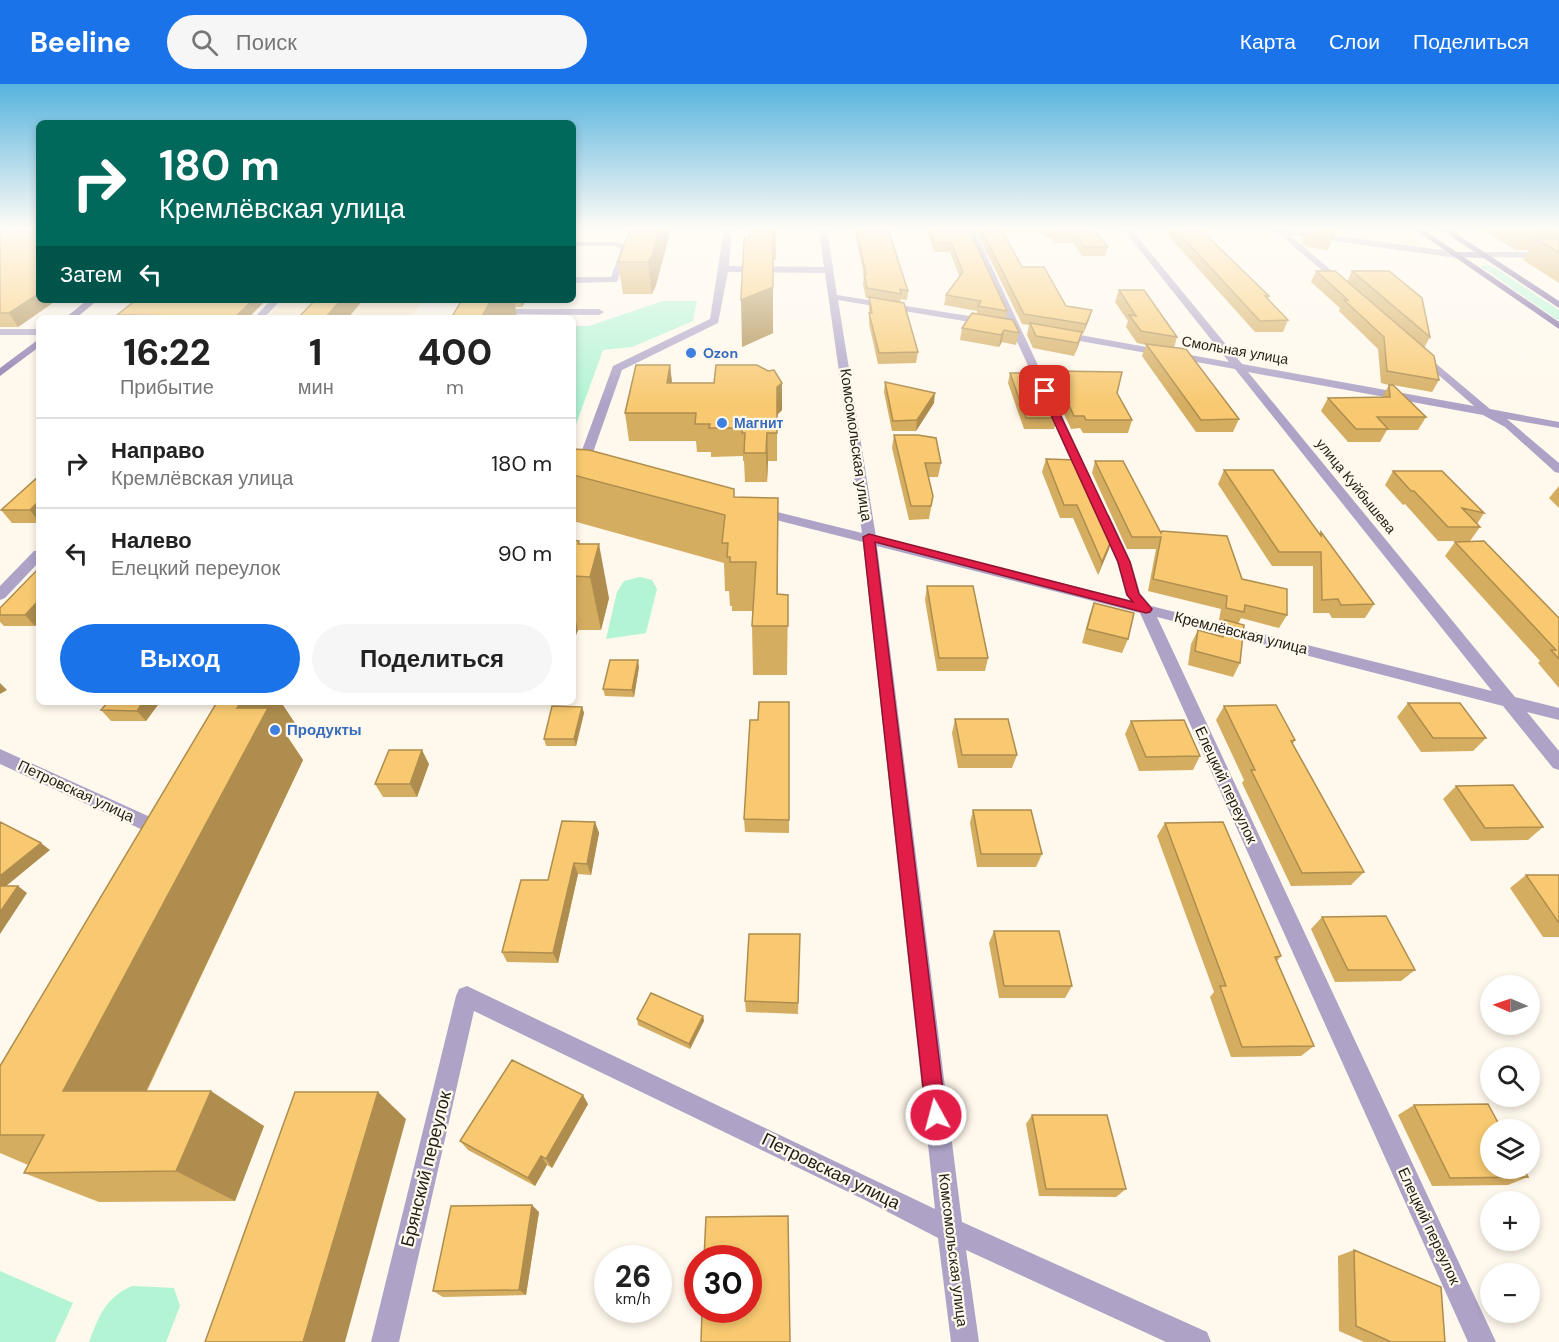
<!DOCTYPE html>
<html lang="ru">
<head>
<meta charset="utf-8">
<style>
	:root { --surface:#fff; --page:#f6f6f6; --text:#222; --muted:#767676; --line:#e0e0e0; --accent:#1a73e8 }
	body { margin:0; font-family:"DM Sans",sans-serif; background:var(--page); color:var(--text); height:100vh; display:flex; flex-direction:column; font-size:22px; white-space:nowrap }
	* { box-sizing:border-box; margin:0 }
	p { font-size:20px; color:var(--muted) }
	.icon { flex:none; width:33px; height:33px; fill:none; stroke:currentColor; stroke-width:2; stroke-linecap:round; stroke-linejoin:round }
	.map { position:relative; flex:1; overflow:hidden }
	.side { position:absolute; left:36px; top:231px; width:540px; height:390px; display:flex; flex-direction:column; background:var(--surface); border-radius:9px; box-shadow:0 3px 9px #0003 }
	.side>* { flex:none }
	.guide { position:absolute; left:36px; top:36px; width:540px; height:183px; border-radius:9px; box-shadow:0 3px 9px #0003; background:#00695c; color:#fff; overflow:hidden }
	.needle { width:39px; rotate:272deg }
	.controls { position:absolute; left:1480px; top:891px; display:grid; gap:12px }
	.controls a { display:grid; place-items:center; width:60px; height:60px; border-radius:50%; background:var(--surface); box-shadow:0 3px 9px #0003; font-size:30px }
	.speed { position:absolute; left:594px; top:1161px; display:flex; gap:12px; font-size:30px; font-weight:700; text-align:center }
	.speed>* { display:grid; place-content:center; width:78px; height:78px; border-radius:50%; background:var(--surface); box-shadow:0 3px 9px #0003; line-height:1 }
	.speed small { font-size:15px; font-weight:400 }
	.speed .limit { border:9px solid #d22; background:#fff; color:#111 }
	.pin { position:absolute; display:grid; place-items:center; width:51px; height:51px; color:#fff; margin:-26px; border-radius:12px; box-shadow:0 3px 9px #0006 }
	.me { position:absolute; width:66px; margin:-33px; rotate:353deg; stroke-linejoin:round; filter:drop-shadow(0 0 4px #0008) }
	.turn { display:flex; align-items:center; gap:21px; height:126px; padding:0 24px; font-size:27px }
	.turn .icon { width:78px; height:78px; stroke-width:2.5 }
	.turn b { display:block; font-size:42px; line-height:51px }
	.then { display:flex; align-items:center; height:57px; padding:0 24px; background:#0003; gap:12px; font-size:22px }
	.eta { display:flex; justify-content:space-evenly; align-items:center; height:102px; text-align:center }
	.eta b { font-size:36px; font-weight:800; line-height:42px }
	.cta { display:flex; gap:12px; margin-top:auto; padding:12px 24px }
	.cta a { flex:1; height:69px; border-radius:36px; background:var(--accent); color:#fff; font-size:24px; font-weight:800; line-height:69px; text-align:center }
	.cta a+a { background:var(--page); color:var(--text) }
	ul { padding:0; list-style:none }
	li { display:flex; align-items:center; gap:18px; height:90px; padding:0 24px; border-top:2px solid var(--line) }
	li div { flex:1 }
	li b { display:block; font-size:22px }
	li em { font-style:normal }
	header { display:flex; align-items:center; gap:36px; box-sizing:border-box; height:84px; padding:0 30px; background:var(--accent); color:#fff }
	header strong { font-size:28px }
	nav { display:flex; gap:33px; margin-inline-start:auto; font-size:21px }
	.search { width:420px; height:54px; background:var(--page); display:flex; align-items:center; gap:15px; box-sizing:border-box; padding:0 21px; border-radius:33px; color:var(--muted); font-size:22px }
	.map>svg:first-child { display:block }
	.built { fill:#feeed3 }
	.green { fill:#b2f4d4 }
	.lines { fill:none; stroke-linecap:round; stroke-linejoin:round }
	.minor { fill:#aea3c7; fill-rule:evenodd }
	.secondary { fill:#8b78ae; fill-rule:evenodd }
	.primary { fill:#715a9a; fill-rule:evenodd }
	.wall { fill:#d5ad60 }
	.shaded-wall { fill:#ae8d4e }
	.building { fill:#f8c970; stroke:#ae8d4e; stroke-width:1.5 }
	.route { fill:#e11d48; stroke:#92132f; stroke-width:1.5 }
	.shop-dot { fill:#3f7fe0; stroke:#fff8ec; stroke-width:2 }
	.labels { text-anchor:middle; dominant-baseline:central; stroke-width:4.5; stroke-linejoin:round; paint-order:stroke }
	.far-street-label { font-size:14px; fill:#211d16; stroke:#fff8ec }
	.far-shop-label { font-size:14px; font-weight:bold; fill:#366cbe; stroke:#fff8ec; text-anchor:start }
	.street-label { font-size:15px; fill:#211d16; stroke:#fff8ec }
	.shop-label { font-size:15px; font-weight:bold; fill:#366cbe; stroke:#fff8ec; text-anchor:start }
	.near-street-label { font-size:18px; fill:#211d16; stroke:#fff8ec }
</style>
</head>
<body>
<header>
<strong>Beeline</strong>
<div class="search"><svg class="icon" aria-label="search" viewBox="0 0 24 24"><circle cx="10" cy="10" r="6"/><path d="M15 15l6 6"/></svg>Поиск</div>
<nav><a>Карта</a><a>Слои</a><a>Поделиться</a></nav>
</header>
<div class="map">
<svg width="1559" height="1258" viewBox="0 0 1559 1258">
	<rect width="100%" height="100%" fill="#fff8ec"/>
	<!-- built -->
	<path class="built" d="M1282,145H1399L1426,164L1347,153Z
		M284,216H423L411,234H266Z"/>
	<!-- green -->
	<path class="green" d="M1487,181L1499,186L1559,226V237L1480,182Z
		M663,217H697L693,237L632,263L603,266L573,349V242H589Z
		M640,493L652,496L657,505L646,549L606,555L617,508L624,497Z
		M0,1187L73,1219L55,1258H0Z
		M132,1202L174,1204L180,1222L166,1258H89C99,1232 105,1214 132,1202Z"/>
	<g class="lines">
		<!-- minor -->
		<path class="minor" d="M573,145H578L573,149Z
			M724,145H732L729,182L824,183L819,145H827L837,211L988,235L993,238L988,241L838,216L876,453L1130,516L1126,511L1117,478L1097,434L1104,430L1109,431L1131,478L1140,509L1151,522L1492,607L1235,285L1058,253L1053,250L1058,247L1229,278L1123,145H1131L1242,280L1474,322L1417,272L1416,270L1421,267L1490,325L1559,338V344L1507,335L1559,379V389L1555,388L1505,343L1483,331L1248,288L1515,613L1559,624V636L1527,628L1559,667V686L1553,684L1503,622L1157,533L1496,1258H1468L1140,529L877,462L962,1138L1207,1248L1211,1258H1166L966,1166L979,1258H951L938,1154L865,1116L474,927L399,1258H371L456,912L459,905L467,902L935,1125L863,458L752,430L751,427L757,423L862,449L825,189L728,188L718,239L622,286L590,377L583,387L579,388L573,384L578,377L613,282L710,235Z
			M966,145H974L1091,394L1089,397H1081L1079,394Z
			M1263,145H1282L1457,168L1461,171L1457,174L1290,151L1347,200V204L1344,205L1278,149Z
			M573,158H617L629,162L617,198L573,199V193H611L621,165L616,162H573Z
			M1484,168H1559V174L1481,173V169Z
			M271,216H281L264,234H254Z
			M496,225H599L604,228L599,231L493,230V226Z
			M0,245H39V251H0Z
			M39,466V478L5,514L0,516V502L34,467Z
			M0,665L159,737L161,742L159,747L152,750L145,747L0,680Z"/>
		<!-- secondary -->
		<path class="secondary" d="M1457,168H1484L1488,171L1484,174L1454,173V169Z
			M87,216H98L76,234H65Z
			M39,255V263L0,292V284Z"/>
		<!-- primary -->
		<path class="primary" d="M1414,145H1423L1559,238V245Z
			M1440,145H1449L1559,217V224Z"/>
	</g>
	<!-- wall -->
	<path class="wall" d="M0,145L39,216H57L18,243H0Z
		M629,145H671L656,201L652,210H623L618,178L629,147Z
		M750,145H776V176H773V249L742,263Z
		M854,145H969L1007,227L1006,235L1019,249L1016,261L1002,258L999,263L960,256L962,244L977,230V227L944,221L946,211L959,192L950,168H934L927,146L889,147L908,207L907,216L901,215L900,218L918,268L916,279L878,280L869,240V214H866L863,200L864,191Z
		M975,145H1094L1108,163L1105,172H1082L1073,159H1054L1051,154H1045L1042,149H1004L1022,183L1066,222L1092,226L1089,236L1083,250H1082L1074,272L1033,264L1027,251L1029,241L1022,240Z
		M1167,145H1200L1269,212L1268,215L1288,236L1283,248H1255L1166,149Z
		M1304,145H1327L1326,147L1333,155L1328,166L1308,163L1303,160V155L1307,146H1304Z
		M1482,145H1559V199L1523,176L1529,166H1515Z
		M1316,187L1347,198L1352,187L1430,253L1424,264L1439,296L1432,308L1393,301L1426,333L1418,346H1387L1380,358H1348L1321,327L1328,314L1382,313L1389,301L1381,299L1378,265L1339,227L1340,224L1311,198Z
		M1119,206L1177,253L1174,264L1239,335L1233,348H1196L1142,272L1146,261L1137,259L1126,243L1128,237L1115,218Z
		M128,216H266L248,234H118L117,231L131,220Z
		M462,216H526L522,223H515L517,233V234H451Z
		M670,281L672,299L782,326L777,331V377H768L767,398H745L744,377H743V372L711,373V368H697L696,357H629L625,329Z
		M1053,287L1132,336L1128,349H1083L1080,344L1071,345L1050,300Z
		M1010,289L1057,334L1054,345H1024L1008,299Z
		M885,298L934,319L916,347H892L884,308Z
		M894,351L941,379L938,393H928L933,412L929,435L909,436L892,364Z
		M573,365L735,413L778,462L777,510L788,511L787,591H753L752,542L753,527H732V522H730L729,507H725L724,479L573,437Z
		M1046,375L1109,465L1098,491L1073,434H1060L1042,388Z
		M1095,377L1161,449L1242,495L1287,531L1279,544L1241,534L1238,540L1240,579L1233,593L1188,581L1191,560L1198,546L1218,551L1224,537L1219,536L1221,525L1148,507L1156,465H1127L1092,389Z
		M1224,386L1319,450L1321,448L1374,520L1365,534H1332L1329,529H1313V482H1272L1218,400Z
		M1393,387L1484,429L1477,440L1480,443L1470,457H1438L1405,420L1403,421L1385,401Z
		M39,392V439H12L1,426Z
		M1559,402V424L1549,414Z
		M573,456L579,457L580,460L609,514L601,546H578L576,551H573Z
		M1455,458L1559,534V604L1538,579L1540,577L1445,472Z
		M39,484L35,542H4L0,538V524Z
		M927,502L988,574L985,587H937L925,516Z
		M1094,519L1128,555L1122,569L1082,559L1089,533Z
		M639,583L634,613L605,612L603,605Z
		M160,618L146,637H111L101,626Z
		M789,618V749L745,748L744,735L758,636Z
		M1408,619L1486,654L1473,667L1421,668L1397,633Z
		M1224,622L1295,656L1293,660L1364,788L1351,801L1291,802L1242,699L1244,696L1216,636Z
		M582,623L584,629L576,662H546L544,655Z
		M955,635L1017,671L1012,684H958L952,649Z
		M1131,637L1200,672L1193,686L1139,687L1125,650Z
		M295,639L287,652L303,676L147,1007L264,1042L235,1117L99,1118L24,1089L28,1081L0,1069V982Z
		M429,680L417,713H383L375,700Z
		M1456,702L1543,743L1528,756L1471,757L1443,715Z
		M973,726L1042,770L1036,783H977L970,739Z
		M595,738L599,749L591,791L578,790L558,879L507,878L502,868L548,796Z
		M1165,739L1281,872L1277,877L1314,962L1301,972L1231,973L1210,913L1214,908L1157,752Z
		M1526,791H1559V853H1543L1510,804Z
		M1322,833L1415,886L1401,897L1335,898L1311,845Z
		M994,847L1072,902L1065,914H999L989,859Z
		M800,850L798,930L746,928L745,917Z
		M703,932L704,937L690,965L638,941L637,935Z
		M588,1020L552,1084L547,1081L535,1102L468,1066L460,1057Z
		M1414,1021L1528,1093L1508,1101L1432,1102L1398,1031Z
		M1032,1031L1126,1105L1116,1113L1039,1112L1026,1040Z
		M539,1128L526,1211L443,1213L433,1207Z
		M1354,1166L1445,1258H1364L1339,1247L1338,1172Z"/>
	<!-- shaded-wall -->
	<path class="shaded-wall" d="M0,145H21L0,156Z
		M659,145H671L656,201L652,210L648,178Z
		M773,147V249L742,263L741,216Z
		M39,209V216H57L18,243L9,229Z
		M253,216H266L248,234H234Z
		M341,216H363L348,234H325Z
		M491,216H514L517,233V234H481Z
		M521,216H526L522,223Z
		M1092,226L1089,236L1083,250L1086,240Z
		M1004,246L1002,258L999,263L1001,251Z
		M1082,248L1079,260L1074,272L1078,259Z
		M670,281L673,308L667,299Z
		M782,299V326L777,331V303Z
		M935,309L934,319L916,347L917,336Z
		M767,349L768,377L767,398L766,369Z
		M778,414V462L777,542V510Z
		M39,417V438L30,426Z
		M1113,452L1109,465L1098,491L1102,478Z
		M599,460L609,514L601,546L590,493Z
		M39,516V538L35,542L25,531Z
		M573,524L578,546L576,551L573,537Z
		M638,576L639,583L634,613L632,606Z
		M0,599L7,606L0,610Z
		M143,618H160L146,637L137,627Z
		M241,618H281L295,639L287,652L303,676L129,1043L63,1007L237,624Z
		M582,623L584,629L576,662L574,655Z
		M422,666L429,680L417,713L410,700Z
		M595,738L599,749L591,791L587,780Z
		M41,759L50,766L0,807V792Z
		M574,779L578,790L558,879L553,869Z
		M18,802L27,809L0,850V828Z
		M703,932L704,937L690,965L689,960Z
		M211,1007L264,1042L235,1117L176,1087Z
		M378,1008L406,1035L345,1258H303Z
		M583,1011L588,1020L552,1084L546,1075Z
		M541,1072L547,1081L535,1102L528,1094Z
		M532,1121L539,1128L526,1211L519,1206Z"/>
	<!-- building -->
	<path class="building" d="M9,145H39V209L9,229H0V150Z
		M630,145H659L653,169L648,178H618Z
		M856,145H888L908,207L900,205L901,210L867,204L864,190H866Z
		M930,145H969L1007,227L978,222L981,217L946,211L963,188L951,159H935Z
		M981,145H1001L1022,183H1044L1066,222L1092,226L1086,240L1024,230Z
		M1053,145H1094L1108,163H1084L1075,150H1056Z
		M1175,145H1200L1269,212H1265L1288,236L1260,237Z
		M1308,145L1333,147V155L1313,152L1308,149Z
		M1526,145H1559V146L1527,145Z
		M749,147H773V203L741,216L744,154H749Z
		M1536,155H1559V169Z
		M1316,187H1335L1434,272L1439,296L1387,287L1384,253L1344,216H1348Z
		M1352,187H1389L1422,214L1430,253Z
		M1119,206H1144L1177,253L1141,247L1129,231L1136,232Z
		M869,213L904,219L918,268L879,269L869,229H872Z
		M136,216H253L234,234H185L189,232L117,231Z
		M315,216H341L325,234H298Z
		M462,216H491L481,234H451Z
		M972,229L1013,236L1019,249L1004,246L1001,251L962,244Z
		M1030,239L1082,248L1078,259L1036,252Z
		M1146,260L1186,265L1239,335L1201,336Z
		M636,281H670L667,299H714L716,281H757L768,287L774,286L782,299L777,303V349H767L766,369H744L745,349H742V344H709L710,340H695L696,329H625Z
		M1053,287L1122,288L1117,309L1132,336H1086L1084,332H1074Z
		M1010,289H1036L1057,334H1026Z
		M885,298L935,309L917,336L893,337Z
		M1389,301H1393L1426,333H1377L1388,345H1356L1328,314L1390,313Z
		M894,351H918L936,354L941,379H925L933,412L931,422H911Z
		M573,365L589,366L734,405V413L778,414L777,510L788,511V542H752L756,478H730V473H727L728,459H722L725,431L573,391Z
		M1046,375L1078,376L1113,452L1102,478L1077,421H1064Z
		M1095,377H1123L1161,449L1162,447L1227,452L1242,495L1287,505V531L1245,521L1244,528L1226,524L1227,512L1153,495L1161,453H1132Z
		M1224,386H1273L1321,452V448L1374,520L1341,521L1338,515L1322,516L1321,468H1279Z
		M1393,387H1442L1484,429L1462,424L1480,443H1448L1414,407H1411Z
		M39,392V417L30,426H1Z
		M573,456L579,457L578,460H599L590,493L573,492Z
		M1484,457L1559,534V575L1551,566H1556L1455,458Z
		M39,484V516L25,531H0V524Z
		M927,502H973L988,574H939Z
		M1094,519L1134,529L1128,555L1087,545Z
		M1225,536L1244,541L1240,579L1195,567L1198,546L1223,553Z
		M610,576H638L632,606L603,605Z
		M108,618H143L137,627L101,626Z
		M217,618H241L237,624H268L63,1007H211L176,1087L24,1089L44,1051H0V982Z
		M759,618H789V736L744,735L750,636H758Z
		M1408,619H1460L1486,654H1433Z
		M1276,621L1295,656L1291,657L1364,788L1302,789L1251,686H1255L1224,622Z
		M552,622L582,623L574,655H544Z
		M955,635H1008L1017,671H962Z
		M1184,636L1200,672L1146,673L1131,637Z
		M389,666H422L410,700H375Z
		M1513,701L1543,743L1485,744L1456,702Z
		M973,726H1031L1042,770H981Z
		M562,737L595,738L587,780L574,779L553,869L502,868L521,796H548Z
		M0,738L41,759L0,792Z
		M1223,738L1281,872L1275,873L1314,962L1242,963L1220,902H1226L1165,739Z
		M1526,791H1559V839Z
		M0,802H18L0,828Z
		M1386,832L1415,886H1348L1322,833Z
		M994,847H1059L1072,902H1004Z
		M749,850H800L798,919L745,917Z
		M651,909L703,932L689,960L637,935Z
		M512,976L583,1011L546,1075L541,1072L528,1094L460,1057Z
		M295,1008H378L303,1258H205Z
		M1488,1020L1502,1046H1491V1084H1523L1528,1093L1450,1094L1414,1021Z
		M1032,1031H1107L1126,1105H1046Z
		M532,1121L519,1206L433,1207L451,1122Z
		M788,1132L790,1258H701L702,1226H748V1174H704L706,1133Z
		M1354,1166L1441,1203L1445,1258H1391L1356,1242Z"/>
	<!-- sky -->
	<linearGradient id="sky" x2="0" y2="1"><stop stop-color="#56b3de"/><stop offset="0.45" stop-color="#fffcf6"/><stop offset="1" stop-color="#fffcf6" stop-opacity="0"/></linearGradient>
	<rect width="1559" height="321" fill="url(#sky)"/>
	<!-- route -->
	<path class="route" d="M1045,304L1049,307L1130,478L1139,510L1152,525L1150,528L1146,529L875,458L946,1031L943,1038L936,1041L929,1038L926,1031L863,453L869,450L1133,518L1127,511L1118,478L1040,307Z"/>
	<!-- markers -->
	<g class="shop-dot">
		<circle cx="691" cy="269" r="6"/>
		<circle cx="722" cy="339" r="6"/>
		<circle cx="275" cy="646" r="6"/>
	</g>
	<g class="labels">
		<!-- far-street labels -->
		<g class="far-street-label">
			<text transform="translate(1235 266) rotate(10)">Смольная улица</text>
			<text transform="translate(1356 402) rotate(51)">улица Куйбышева</text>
		</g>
		<!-- far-shop labels -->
		<g class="far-shop-label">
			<text x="703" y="269">Ozon</text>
			<text x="734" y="339">Магнит</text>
		</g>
		<!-- street labels -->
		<g class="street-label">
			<text transform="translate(856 361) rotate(82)">Комсомольская улица</text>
			<text transform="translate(1241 549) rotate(14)">Кремлёвская улица</text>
			<text transform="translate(1226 701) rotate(65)">Елецкий переулок</text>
			<text transform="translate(76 707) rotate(25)">Петровская улица</text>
			<text transform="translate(1429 1142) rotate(65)">Елецкий переулок</text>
			<text transform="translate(953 1166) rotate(83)">Комсомольская улица</text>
		</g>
		<!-- shop labels -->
		<g class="shop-label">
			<text x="287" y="646">Продукты</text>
		</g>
		<!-- near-street labels -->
		<g class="near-street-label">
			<text transform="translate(426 1085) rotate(-76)">Брянский переулок</text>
			<text transform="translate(831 1087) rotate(26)">Петровская улица</text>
		</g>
	</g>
</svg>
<div class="controls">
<a><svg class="needle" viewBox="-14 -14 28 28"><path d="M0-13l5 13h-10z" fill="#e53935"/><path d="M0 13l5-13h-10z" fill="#767676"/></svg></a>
<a><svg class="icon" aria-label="search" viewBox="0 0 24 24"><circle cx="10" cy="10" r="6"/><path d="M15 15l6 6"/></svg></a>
<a><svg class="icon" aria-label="layers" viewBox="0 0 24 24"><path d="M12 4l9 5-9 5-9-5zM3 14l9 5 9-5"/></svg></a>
<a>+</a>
<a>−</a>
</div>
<div class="speed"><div>26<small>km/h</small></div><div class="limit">30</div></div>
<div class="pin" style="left:1045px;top:307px;background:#d93025"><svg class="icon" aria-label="arrive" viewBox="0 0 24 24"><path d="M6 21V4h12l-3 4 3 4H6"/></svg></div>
<svg class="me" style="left:936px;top:1031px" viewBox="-20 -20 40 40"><circle r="17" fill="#e11d48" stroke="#fff" stroke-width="3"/><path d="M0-11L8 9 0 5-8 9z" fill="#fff"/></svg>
<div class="guide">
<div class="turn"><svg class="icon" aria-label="right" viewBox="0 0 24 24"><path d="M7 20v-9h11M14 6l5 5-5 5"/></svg><div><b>180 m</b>Кремлёвская улица</div></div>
<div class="then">Затем<svg class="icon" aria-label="left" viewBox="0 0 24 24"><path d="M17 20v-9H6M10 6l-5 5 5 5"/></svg></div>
</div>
<section class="side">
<div class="eta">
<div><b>16:22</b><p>Прибытие</p></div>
<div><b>1</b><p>мин</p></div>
<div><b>400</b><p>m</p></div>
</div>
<ul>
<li><svg class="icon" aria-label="right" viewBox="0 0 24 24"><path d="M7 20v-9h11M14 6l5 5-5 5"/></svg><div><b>Направо</b><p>Кремлёвская улица</p></div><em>180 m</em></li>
<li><svg class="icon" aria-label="left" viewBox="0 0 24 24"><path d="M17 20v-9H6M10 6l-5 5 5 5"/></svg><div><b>Налево</b><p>Елецкий переулок</p></div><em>90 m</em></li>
</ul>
<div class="cta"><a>Выход</a><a>Поделиться</a></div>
</section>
</div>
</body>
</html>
